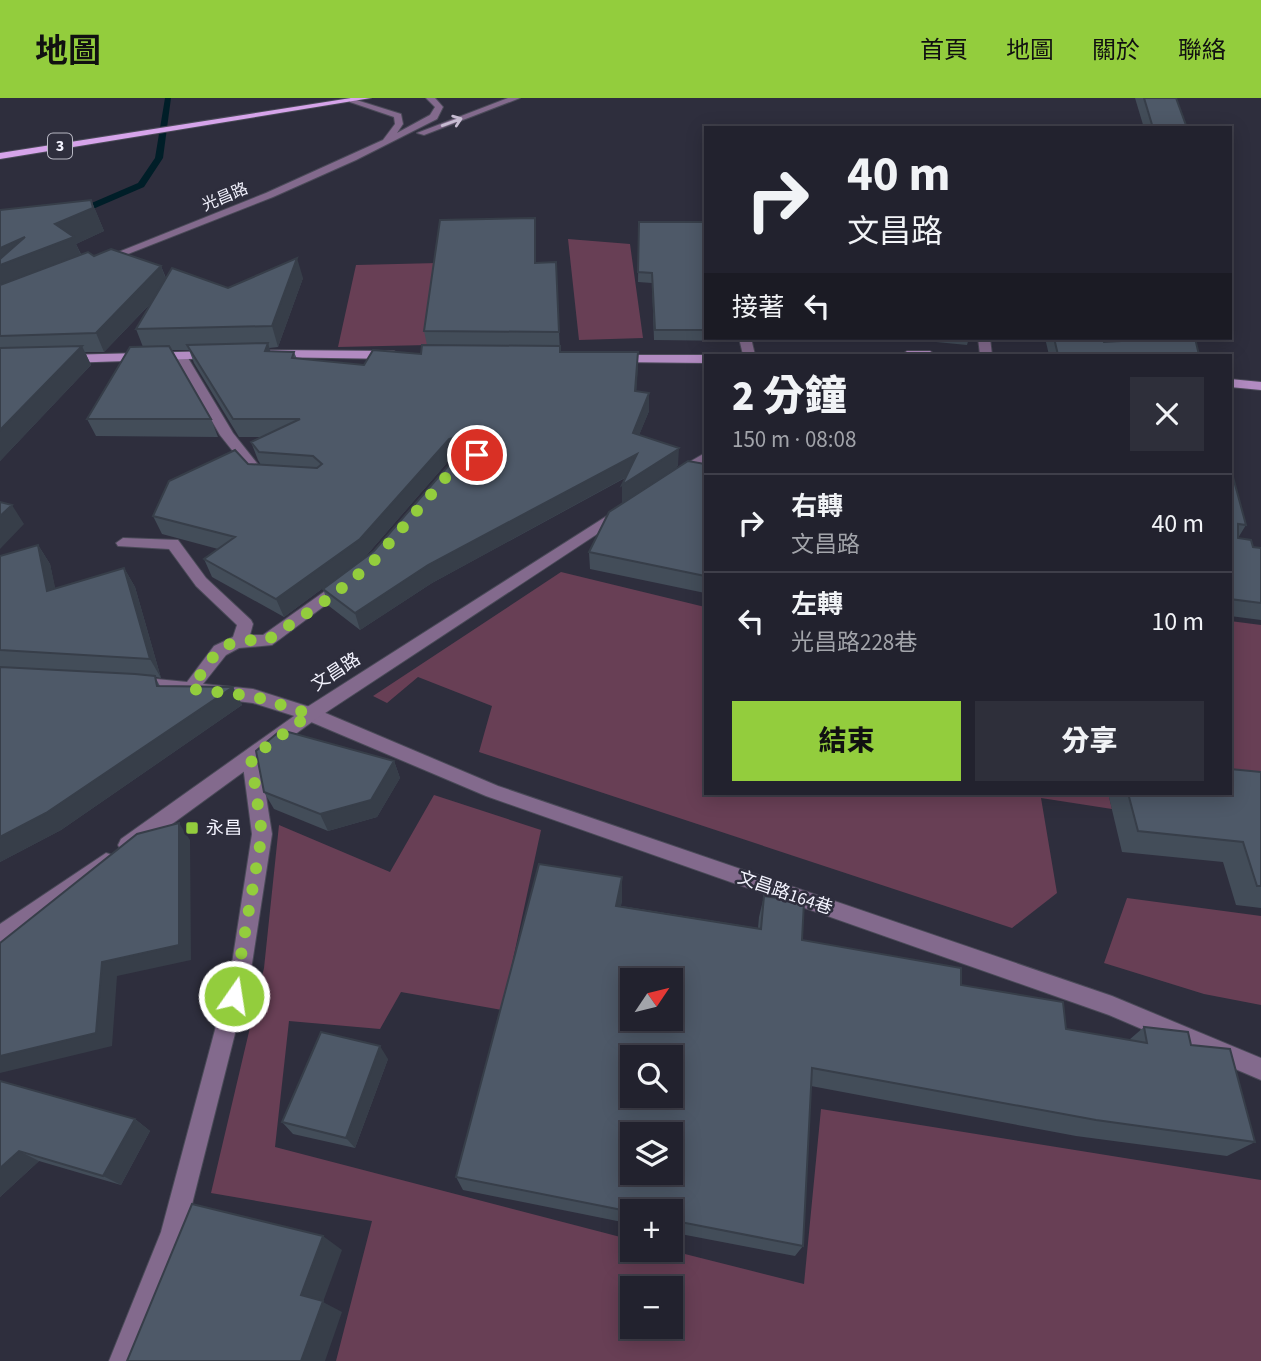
<!DOCTYPE html>
<html lang="zh-TW">
<head>
<meta charset="utf-8">
<style>
	:root { --surface:#22222e; --page:#2e2f3a; --text:#f1f3f6; --muted:#a2a4aa; --line:#3f3f4a; --accent:#93cd3d }
	body { margin:0; font-family:"Source Sans 3","Noto Sans TC",sans-serif; background:var(--page); color:var(--text); height:100vh; display:flex; flex-direction:column; font-size:26px; white-space:nowrap }
	* { box-sizing:border-box; margin:0 }
	p { font-size:23px; color:var(--muted) }
	.icon { flex:none; width:38px; height:38px; fill:none; stroke:currentColor; stroke-width:2; stroke-linecap:round; stroke-linejoin:round }
	.map { position:relative; flex:1; overflow:hidden }
	.side { position:absolute; left:704px; top:256px; width:528px; height:441px; display:flex; flex-direction:column; background:var(--surface); border-radius:0px; box-shadow:0 4px 18px #0003,0 0 0 2px var(--line) }
	.side>* { flex:none }
	.hud { position:absolute; left:704px; top:28px; width:528px; height:214px; border-radius:0px; box-shadow:0 4px 18px #0003,0 0 0 2px var(--line); background:#22222e; color:var(--text); overflow:hidden }
	.needle { width:46px; rotate:55deg }
	.fabs { position:absolute; left:620px; top:870px; display:grid; gap:14px }
	.fabs a { display:grid; place-items:center; width:63px; height:63px; border-radius:0px; background:var(--surface); box-shadow:0 4px 18px #0003,0 0 0 2px var(--line); font-size:35px }
	.pin { position:absolute; display:grid; place-items:center; width:60px; height:60px; color:#fff; margin:-30px; border:4px solid #fff; border-radius:50%; box-shadow:0 2px 7px #0007 }
	.me { position:absolute; width:77px; margin:-38px; rotate:13deg; stroke-linejoin:round; filter:drop-shadow(0 0 5px #0008) }
	.turn { display:flex; align-items:center; gap:24px; height:147px; padding:0 28px; font-size:32px }
	.turn .icon { width:91px; height:91px; stroke-width:2.5 }
	.turn b { display:block; font-size:49px; line-height:60px }
	.then { display:flex; align-items:center; height:66px; padding:0 28px; background:#0003; gap:14px; font-size:26px }
	.round { display:grid; place-items:center; flex:none; width:74px; height:74px; border-radius:0px; background:var(--page) }
	.overview { display:flex; align-items:center; justify-content:space-between; height:119px; padding:0 28px }
	h1 { font-size:42px; font-weight:800; line-height:52px }
	.primary-button { display:flex; gap:14px; margin-top:auto; padding:14px 28px }
	.primary-button a { flex:1; height:80px; border-radius:0px; background:var(--accent); color:#111; font-size:28px; font-weight:800; line-height:80px; text-align:center }
	.primary-button a+a { background:var(--page); color:var(--text) }
	ul { padding:0; list-style:none }
	li { display:flex; align-items:center; gap:21px; height:98px; padding:0 28px; border-top:2px solid var(--line) }
	li div { flex:1 }
	li b { display:block; font-size:26px }
	li em { font-style:normal }
	header { display:flex; align-items:center; gap:42px; box-sizing:border-box; height:98px; padding:0 35px; background:var(--accent); color:#111 }
	header strong { font-size:33px }
	nav { display:flex; gap:38px; margin-inline-start:auto; font-size:24px }
	.map>svg:first-child { display:block }
	.green { fill:#683f55; fill-rule:evenodd }
	.lines { fill:none; stroke-linecap:round; stroke-linejoin:round }
	.stream { fill:#001e28; fill-rule:evenodd }
	.minor-casing { stroke:#4a4a58; stroke-width:2 }
	.tertiary-casing { stroke:#4a4a58; stroke-width:2 }
	.secondary-casing { stroke:#4a4a58; stroke-width:2 }
	.primary-casing { stroke:#4a4a58; stroke-width:2 }
	.minor { fill:#836a8d; fill-rule:evenodd }
	.tertiary { fill:#836a8d; fill-rule:evenodd }
	.secondary { fill:#b28bc2; fill-rule:evenodd }
	.primary { fill:#d6a4ea; fill-rule:evenodd }
	.wall { fill:#434d59 }
	.shaded-wall { fill:#373e49 }
	.building { fill:#4e5968; stroke:#373e49; stroke-width:2; fill-rule:evenodd }
	.oneway { stroke:#c6bcd1 }
	.route { stroke:#93cd3d; stroke-width:12; stroke-dasharray:0 21.6 }
	.poi-dot { fill:#93cd3d; stroke:#2e2e3d; stroke-width:2.5 }
	.labels { text-anchor:middle; dominant-baseline:central; stroke-width:5; stroke-linejoin:round; paint-order:stroke }
	.shield { fill:#2e2e3d; stroke:#b8b8c4; stroke-width:2 }
	.shield-label { font-size:16px; font-weight:bold; fill:#f3f3fe }
	.far-street-label { font-size:16px; fill:#f3f3fe; stroke:#2e2e3d }
	.street-label { font-size:18px; fill:#f3f3fe; stroke:#2e2e3d }
	.poi-label { font-size:18px; fill:#f3f3fe; stroke:#2e2e3d; text-anchor:start }
</style>
</head>
<body>
<header>
<strong>地圖</strong>
<nav><a>首頁</a><a>地圖</a><a>關於</a><a>聯絡</a></nav>
</header>
<div class="map">
<svg width="1261" height="1263" viewBox="0 0 1261 1263">
	<rect width="100%" height="100%" fill="#2e2e3d"/>
	<!-- green -->
	<path class="green" d="M568,141L630,146L643,240L579,242Z
		M438,165L428,247L338,249L356,167Z
		M561,474L705,509V695H1108L1112,711L1041,700L1057,795L1012,830L479,654L492,608L418,579L387,605L373,598Z
		M1230,523L1261,527V697L1230,694Z
		M434,697L541,732L502,912L401,894L380,931L289,923L275,1049L632,1142V1152H669L804,1186L821,1011L1261,1082V1263H336L372,1123L211,1095L264,870L279,727L390,774ZM632,1190H670V1228H632Z
		M1127,800L1261,818V907L1204,896L1104,865Z"/>
	<g class="lines">
		<!-- stream -->
		<path class="stream" d="M165,0H171L163,60L144,89L79,117H73V113L138,85L155,60Z"/>
		<defs>
			<path id="minor" d="M739,240H751L755,257H743Z
				M978,240H990L992,257H980Z
				M177,255H185L233,335L264,374L271,375V381H255L220,337L175,258Z
				M123,440L178,442L206,480L251,522L253,526L250,537H263L338,484H348L351,488L272,547L239,550L226,557L203,586L253,591L316,611L498,688L1112,898L1261,960V982L1109,917L486,698L304,621L253,605L130,590L128,585L130,580L136,579L187,584L214,548L233,539L237,527L196,488L169,451L118,448L116,445Z
				M251,653L257,655L260,660L272,736L251,872L185,1134L135,1263H109L161,1134L231,872L252,736L242,660L245,655Z"/>
			<path id="tertiary" d="M350,0L401,16L403,26L397,35L430,17L435,9L426,0H435L443,9L437,21L356,62L273,99L105,165L96,163L266,95L383,42L395,26L394,19L350,4Z
				M508,0H520L424,37L417,35Z
				M705,355V365L682,380H672V374Z
				M621,409L628,414L626,417L316,621L135,753L128,755L121,753L118,747L121,741L304,611Z
				M106,755L113,757L116,763L113,769L0,847V826Z"/>
			<path id="secondary" d="M271,252L394,253L400,257L394,261L267,259V253Z
				M215,253L219,254V260L65,265L59,261L65,257Z
				M907,253H930L936,257H901Z
				M610,257H705V265L614,264L610,263Z
				M1230,281L1261,284V292L1230,289Z"/>
			<path id="primary" d="M351,0H371L0,61V55Z"/>
		</defs>
		<!-- minor casing -->
		<use href="#minor" class="minor-casing"/>
		<!-- tertiary casing -->
		<use href="#tertiary" class="tertiary-casing"/>
		<!-- secondary casing -->
		<use href="#secondary" class="secondary-casing"/>
		<!-- primary casing -->
		<use href="#primary" class="primary-casing"/>
		<!-- minor -->
		<use href="#minor" class="minor"/>
		<!-- tertiary -->
		<use href="#tertiary" class="tertiary"/>
		<!-- secondary -->
		<use href="#secondary" class="secondary"/>
		<!-- primary -->
		<use href="#primary" class="primary"/>
	</g>
	<!-- wall -->
	<path class="wall" d="M1135,0H1176L1187,30H1144Z
		M91,102L104,133L76,146L81,156L161,168L166,180L228,190L303,180L278,249L269,250L270,254H294L297,261L364,267L421,256L427,247L424,233L535,120L536,165L556,164L560,254H638L636,294L649,313L639,337L678,367L676,370L622,405L625,380L432,485L360,532L329,508L323,491L374,453L457,357L452,359L365,459L284,519L212,479L204,461L218,451L162,436L153,418L248,366L261,367L258,362L251,344L263,339H239L194,265L189,252H171L211,321L218,339L96,338L87,321L143,249L136,231L152,204L104,254H85L91,267L0,363V112Z
		M639,124H705V240H738L737,243L654,242L652,185L638,184Z
		M752,240H827V242L754,243Z
		M905,240H969L967,247L905,241Z
		M1045,240H1103L1104,244H1109L1108,240H1195L1199,257H1049Z
		M705,366V495L590,471L589,454Z
		M1230,368L1246,427L1238,440L1253,449L1261,450V522L1230,518Z
		M38,447L50,466L55,491L124,470L135,489L161,580L155,579L160,588L233,589L242,607L61,732L0,764V458Z
		M394,663L400,680L377,719L328,733L274,711L264,694Z
		M1261,674V810L1236,807L1223,764L1122,754L1108,695H1230Z
		M622,779V801L621,808L758,830L759,819L764,798L802,842L961,887L1066,931L1129,942L1144,929L1191,947L1255,1044L1227,1058L1076,1038L811,988L803,1148L795,1158L670,1134V1113H632V1126L463,1092L456,1079Z
		M388,961L355,1050L293,1036L282,1024Z
		M0,983L135,1021L150,1033L121,1087L39,1063L0,1099Z"/>
	<!-- shaded-wall -->
	<path class="shaded-wall" d="M91,102L104,133L76,146L84,164L0,189V150L55,126Z
		M535,120L536,137V183L535,165Z
		M297,160L303,180L278,249L272,228Z
		M161,168L168,187L104,254L96,235Z
		M268,245L273,263L265,253Z
		M82,248L91,267L0,363V332Z
		M638,254V271L635,311V293Z
		M649,295V313L633,352V335Z
		M473,333L476,351L452,359L365,459L284,519L276,501L449,341Z
		M679,350L678,367L676,370L622,405V387Z
		M637,356V373L432,485L360,532L355,515L428,467Z
		M12,407L24,426L0,451V418Z
		M38,447L50,466L60,512L47,493Z
		M124,470L135,489L161,580L150,561Z
		M233,589L242,607L61,732L0,764V739Z
		M394,663L400,680L377,719L328,733L320,716Z
		M179,725L190,742L191,862L117,878L112,948L0,975V958L102,864Z
		M622,779V801L617,829L616,808Z
		M380,948L388,961L355,1050L346,1040Z
		M135,1021L150,1033L121,1087L103,1078Z
		M19,1053L39,1063L0,1099V1070Z
		M323,1138L342,1152L323,1204L342,1214L325,1263H301V1197Z"/>
	<!-- building -->
	<path class="building" d="M1144,0H1176L1187,30H1153Z
		M91,102L93,110L55,126L74,139L0,167V161L25,139L0,150V112Z
		M535,120V165L556,164L559,234L424,233L440,122Z
		M639,124H705V232H655L652,175L638,174Z
		M111,151L161,168L96,235L0,238V187L88,154L94,158Z
		M297,160L272,228L136,231L172,170L228,190Z
		M1054,240H1103L1104,244L1120,243L1119,240H1195L1199,257H1058Z
		M268,245L265,253L294,254L292,260L364,267L373,252L421,256L422,247L560,248V254H638L635,293L649,295L633,335L679,350L677,352L622,387L637,356L428,467L355,515L323,491L374,453L463,351L484,340L473,333L449,341L360,441L276,501L204,461L235,439L153,418L169,383L235,352L248,366L317,370L322,366L313,358L259,354L251,344L300,321H233L187,247Z
		M82,248L0,332V250Z
		M169,248L211,321H87L130,249Z
		M688,363L705,366V478L589,454L609,414Z
		M1230,368L1246,427L1238,426V440L1251,442L1253,449L1261,450V505L1230,501Z
		M0,404L12,407L0,418Z
		M38,447L47,493L124,470L150,561L0,552V458Z
		M0,569L135,576L155,578L157,588L233,589L46,715L0,739Z
		M281,632L394,663L371,702L320,716L264,694L256,653Z
		M1230,671L1261,674V788H1257L1243,744L1138,733L1128,695H1230Z
		M179,725V847L102,864L96,935L0,958V845L137,736Z
		M539,766L622,779L616,808L761,831L764,798L804,804L802,842L961,870V887L1063,904L1066,931L1147,945L1144,929L1188,934L1191,947L1230,951L1255,1044L1096,1022L812,970L803,1148L670,1122V1113H632V1114L456,1079ZM632,882H670V920H632ZM632,959H670V998H632ZM632,1036H670V1074H632Z
		M321,934L380,948L346,1040L282,1024Z
		M0,983L135,1021L103,1078L19,1053L0,1070Z
		M192,1106L323,1138L301,1197L323,1203L301,1263H127Z"/>
	<!-- one-way arrows -->
	<defs><path id="oneway-shaft" d="M-6 0H5M1.5-3L5.5 0L1.5 3" fill="none" stroke-width="1.6" stroke-linecap="round" stroke-linejoin="round" transform="scale(1.75)"/></defs>
	<use class="oneway" href="#oneway-shaft" transform="translate(452 24) rotate(-20)"/>
	<g class="lines">
		<!-- route -->
		<path class="route" d="M234,898L262,736L251,660L310,616L253,598L191,591C215,556 220,538 266,543L332,498L372,465L459,364L477,357"/>
	</g>
	<!-- markers -->
	<rect class="poi-dot" x="185" y="723" width="14" height="14" rx="3.5"/>
	<g class="labels">
		<!-- shield labels -->
		<rect class="shield" x="48" y="35.5" width="24" height="25" rx="5"/>
		<g class="shield-label">
			<text x="60" y="48">3</text>
		</g>
		<!-- far-street labels -->
		<g class="far-street-label">
			<text transform="translate(225 99) rotate(-23)">光昌路</text>
		</g>
		<!-- street labels -->
		<g class="street-label">
			<text transform="translate(336 574) rotate(-33)">文昌路</text>
			<text transform="translate(785 795) rotate(19)">文昌路164巷</text>
		</g>
		<!-- poi labels -->
		<g class="poi-label">
			<text x="206" y="730">永昌</text>
		</g>
	</g>
</svg>
<div class="fabs">
<a><svg class="needle" viewBox="-14 -14 28 28"><path d="M0-13l5 13h-10z" fill="#e53935"/><path d="M0 13l5-13h-10z" fill="#a2a4aa"/></svg></a>
<a><svg class="icon" aria-label="search" viewBox="0 0 24 24"><circle cx="10" cy="10" r="6"/><path d="M15 15l6 6"/></svg></a>
<a><svg class="icon" aria-label="layers" viewBox="0 0 24 24"><path d="M12 4l9 5-9 5-9-5zM3 14l9 5 9-5"/></svg></a>
<a>+</a>
<a>−</a>
</div>
<div class="pin" style="left:477px;top:357px;background:#d93025"><svg class="icon" aria-label="arrive" viewBox="0 0 24 24"><path d="M6 21V4h12l-3 4 3 4H6"/></svg></div>
<svg class="me" style="left:234px;top:898px" viewBox="-20 -20 40 40"><circle r="17" fill="#93cd3d" stroke="#fff" stroke-width="3"/><path d="M0-11L8 9 0 5-8 9z" fill="#fff"/></svg>
<div class="hud">
<div class="turn"><svg class="icon" aria-label="right" viewBox="0 0 24 24"><path d="M7 20v-9h11M14 6l5 5-5 5"/></svg><div><b>40 m</b>文昌路</div></div>
<div class="then">接著<svg class="icon" aria-label="left" viewBox="0 0 24 24"><path d="M17 20v-9H6M10 6l-5 5 5 5"/></svg></div>
</div>
<section class="side">
<div class="overview"><div><h1>2 分鐘</h1><p>150 m · 08:08</p></div><a class="round"><svg class="icon" aria-label="close" viewBox="0 0 24 24"><path d="M6 6l12 12M18 6L6 18"/></svg></a></div>
<ul>
<li><svg class="icon" aria-label="right" viewBox="0 0 24 24"><path d="M7 20v-9h11M14 6l5 5-5 5"/></svg><div><b>右轉</b><p>文昌路</p></div><em>40 m</em></li>
<li><svg class="icon" aria-label="left" viewBox="0 0 24 24"><path d="M17 20v-9H6M10 6l-5 5 5 5"/></svg><div><b>左轉</b><p>光昌路228巷</p></div><em>10 m</em></li>
</ul>
<div class="primary-button"><a>結束</a><a>分享</a></div>
</section>
</div>
</body>
</html>
